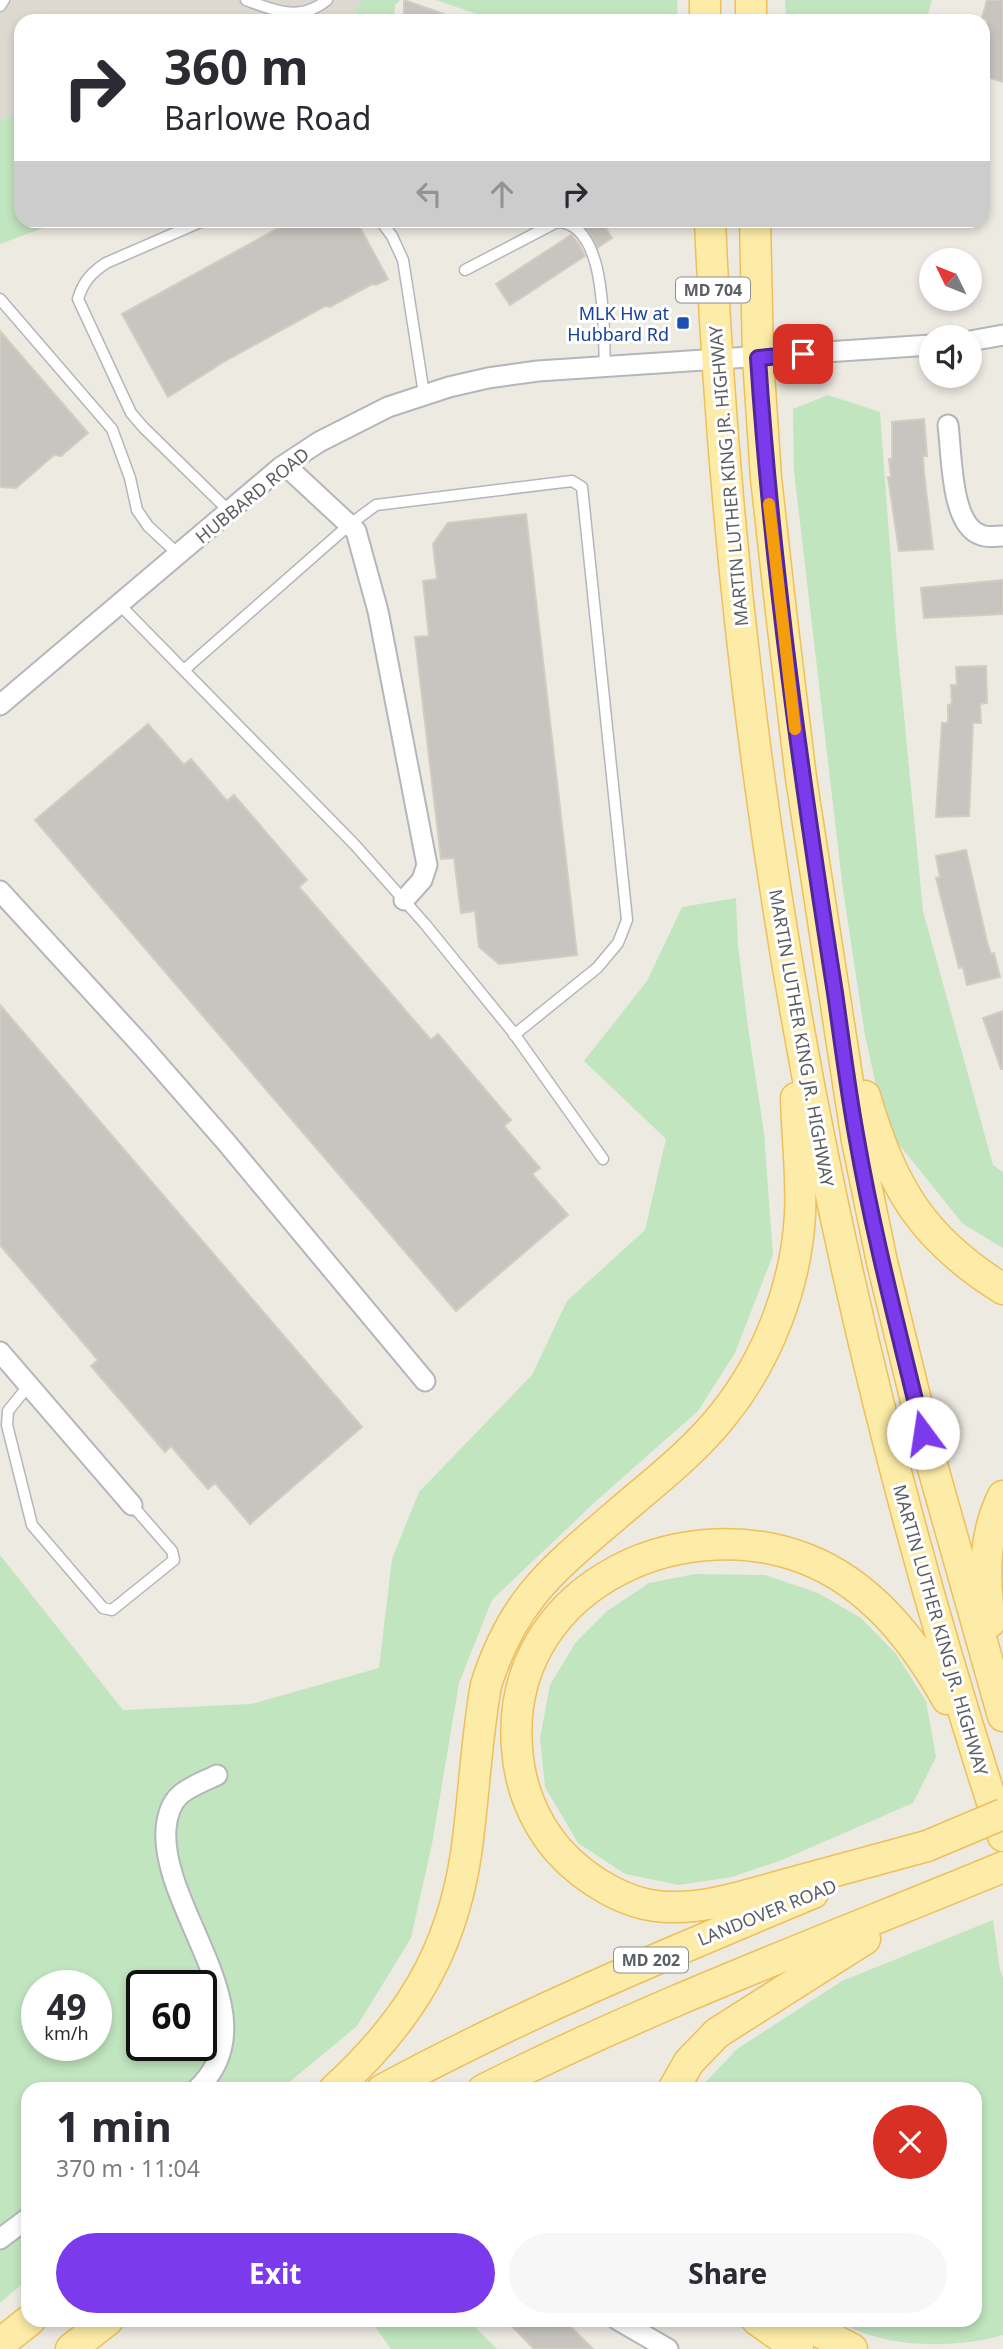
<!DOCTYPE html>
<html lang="en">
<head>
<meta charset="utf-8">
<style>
	:root { --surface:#fff; --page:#f7f7f7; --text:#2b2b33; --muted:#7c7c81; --accent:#7c3aed }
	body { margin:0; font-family:"Noto Sans",sans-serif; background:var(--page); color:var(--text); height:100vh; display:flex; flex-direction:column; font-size:26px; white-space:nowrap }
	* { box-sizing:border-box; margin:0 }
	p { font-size:23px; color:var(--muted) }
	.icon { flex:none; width:38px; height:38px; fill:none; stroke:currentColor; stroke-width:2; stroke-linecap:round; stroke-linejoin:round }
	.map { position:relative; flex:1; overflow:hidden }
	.drawer { position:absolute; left:21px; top:2082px; width:961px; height:245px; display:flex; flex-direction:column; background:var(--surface); border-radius:21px; box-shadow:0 4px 10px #0003 }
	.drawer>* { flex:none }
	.top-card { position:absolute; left:14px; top:14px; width:976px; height:214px; border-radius:21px; box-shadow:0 4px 10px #0003; background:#fff; color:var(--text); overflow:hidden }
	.needle { width:46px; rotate:313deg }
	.tools { position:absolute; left:919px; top:248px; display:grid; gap:14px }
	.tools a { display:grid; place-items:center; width:63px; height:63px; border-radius:50%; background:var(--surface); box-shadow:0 4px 10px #0003; font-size:35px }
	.speed { position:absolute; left:21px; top:1970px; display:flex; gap:14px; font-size:35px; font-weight:700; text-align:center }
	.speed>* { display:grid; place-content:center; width:91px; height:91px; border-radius:50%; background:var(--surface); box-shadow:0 4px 10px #0003; line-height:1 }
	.speed small { font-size:18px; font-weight:400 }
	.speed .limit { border:4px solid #111; border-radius:10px; background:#fff; color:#111 }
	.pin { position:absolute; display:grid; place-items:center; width:60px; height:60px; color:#fff; margin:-30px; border-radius:14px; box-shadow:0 4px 10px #0006 }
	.me { position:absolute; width:77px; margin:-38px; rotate:346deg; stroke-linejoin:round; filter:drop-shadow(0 0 5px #0008) }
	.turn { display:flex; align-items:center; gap:24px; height:147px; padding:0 35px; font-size:32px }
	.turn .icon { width:91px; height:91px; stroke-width:2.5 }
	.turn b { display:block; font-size:49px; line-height:60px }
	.lanes { display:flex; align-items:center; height:66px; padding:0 35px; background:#0003; justify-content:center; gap:35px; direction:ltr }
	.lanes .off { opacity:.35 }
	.round { display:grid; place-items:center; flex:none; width:74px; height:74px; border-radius:37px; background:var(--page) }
	.headline { display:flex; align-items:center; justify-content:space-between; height:119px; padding:0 35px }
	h1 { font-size:42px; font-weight:700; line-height:52px }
	.cta { display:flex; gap:14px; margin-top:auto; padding:14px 35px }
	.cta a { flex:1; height:80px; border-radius:42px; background:var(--accent); color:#fff; font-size:28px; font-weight:700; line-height:80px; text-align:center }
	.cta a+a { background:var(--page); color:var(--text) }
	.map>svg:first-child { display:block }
	.education { fill:#ddd9d1 }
	.green { fill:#c1e5bf; fill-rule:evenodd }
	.building { fill:#c8c5c0; stroke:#d2ccc1; stroke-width:2 }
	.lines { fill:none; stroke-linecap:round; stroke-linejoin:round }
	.lane-casing { stroke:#b3b6ba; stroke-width:13 }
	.street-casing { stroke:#b3b6ba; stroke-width:23 }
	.primary-casing { stroke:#eebf5a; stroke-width:33 }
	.lane { stroke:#fff; stroke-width:10 }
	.street { stroke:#fff; stroke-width:19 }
	.primary { stroke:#fdeca7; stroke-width:30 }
	.primary-bridge-casing { stroke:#eebf5a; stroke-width:33; stroke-linecap:butt }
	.primary-bridge { stroke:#fdeca7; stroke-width:30 }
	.route-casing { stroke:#51269a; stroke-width:18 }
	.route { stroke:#7c3aed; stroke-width:12 }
	.slow { stroke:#f59e0b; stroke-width:12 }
	.transit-dot { fill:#1a4fb4; stroke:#fff; stroke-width:2.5 }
	.labels { text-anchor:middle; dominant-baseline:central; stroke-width:6; stroke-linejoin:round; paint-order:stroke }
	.shield { fill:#fff; stroke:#8c8f92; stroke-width:2 }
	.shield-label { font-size:16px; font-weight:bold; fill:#5b5f63 }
	.transit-label { font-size:18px; fill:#164399; stroke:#fff; text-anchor:end }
	.street-label { font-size:18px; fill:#5b5f63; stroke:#fff }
</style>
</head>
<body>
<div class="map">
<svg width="1003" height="2349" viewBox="0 0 1003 2349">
	<rect width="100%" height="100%" fill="#edeae2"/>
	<!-- education -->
	<path class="education" d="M0,0H362L348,21H153L142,16H72L71,21H21V111L0,120Z"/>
	<!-- green -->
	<path class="green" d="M362,0H400L395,5L394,21H348Z
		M436,0H677L678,21H497Z
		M785,0H932L926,21H786Z
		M21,111V220L62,221L0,244V120Z
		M828,395L880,412L897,644L923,911L993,1165L1003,1172V1248L963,1224L885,1127L865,1035L843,890L794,471L793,409Z
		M736,898L738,945L748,1027L764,1133L773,1255L735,1353L698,1411L595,1502L492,1600L459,1683L432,1844L411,1938L357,2026L281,2089L28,2090V2279L0,2303V1555L123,1710L251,1704L379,1668L392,1559L419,1492L532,1375L567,1301L645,1230L666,1139L584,1061L647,981L682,907ZM37,1986H96V2046H37ZM142,1986H201V2046H142Z
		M695,1574L765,1575L818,1593L861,1618L896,1654L926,1701L936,1757L913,1803L782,1860L732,1877L679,1885L625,1874L578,1843L545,1787L540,1738L550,1685L576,1642L607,1611L649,1583Z
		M993,1920L1000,1970L1003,1978V2335C955,2349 883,2349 839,2321L975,2320V2090L699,2089L737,2049L842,1981Z
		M371,2321H469L497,2349H391Z"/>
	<!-- building -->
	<path class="building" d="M404,0L458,19L457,21H404Z
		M987,0H1003V82L984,76V32L987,20L982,18Z
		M293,220H356L388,279L376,285L372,284L330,307L325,306L225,361L168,397L122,314Z
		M593,220H600L612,238L597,248L592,236L584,227Z
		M571,235L579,244L585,256L510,305L496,284Z
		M0,331L88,433L61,456L54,455L16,488L0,487Z
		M924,419L927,456H923L924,473L933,549L899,551L888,477H891L889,459H892V422Z
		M526,514L577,955L499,964L479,947L475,911L461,913L454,858L441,859L415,637L429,636L423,581L437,579L433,544L448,523Z
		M1003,580V614L924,618L921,588Z
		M986,666L987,703L980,704L981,723H973L969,816L936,817L942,723H948V705L952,704L951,685H957L956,667Z
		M148,724L184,765L191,759L227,801L234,795L307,880L299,887L431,1040L438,1034L511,1120L504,1126L540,1168L532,1174L568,1215L456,1311L35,820Z
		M966,850L987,942L991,954L994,953L1000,977L967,985L963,967L959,968L936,878L940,877L936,856Z
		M0,1005L362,1427L250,1524L215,1483L208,1489L171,1446L165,1452L91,1366L98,1360L0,1245Z
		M1003,1011V1069H1001L983,1018Z
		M506,2320H564L593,2349H534Z"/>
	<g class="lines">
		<defs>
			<path id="lane" d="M246,0C275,11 300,22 327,0
				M0,6L4,0
				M205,220L106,263C91,273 83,282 78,299L131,413L144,428L229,511
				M380,220L392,236L403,260L424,394
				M465,270L557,222C608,222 603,331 605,367
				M0,299L112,429L130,478L137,510L148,526L178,554
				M119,604L355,845L425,924L512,1031L603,1159
				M184,670L349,525L376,505L572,481L582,487L627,920L618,943L597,968L514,1035
				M29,1385L8,1411L7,1425L32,1525L103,1608L112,1610L174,1560L172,1551L132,1505"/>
			<path id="street" d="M970,341L1003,335
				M948,425C952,453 950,525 981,535C988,538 996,536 1003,536
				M285,465L356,531L378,611L427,865L422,880L404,900
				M0,705L281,467L319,442L388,407L449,387L488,378L538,371L931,345
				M0,891L143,1047L226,1142L425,1381
				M0,1352L132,1505
				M196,2090C275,2018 160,1911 166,1829C167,1817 170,1804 180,1795C190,1786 205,1781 217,1775
				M0,2239L28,2218
				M618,2320L668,2349"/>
			<path id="primary" d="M705,0V21
				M751,0V21
				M710,220C733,770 831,1313 1003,1836
				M755,220L758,358L766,478L781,612L801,778L857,1141L882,1262L929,1454L1003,1716
				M865,1096C892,1187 921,1238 1003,1289
				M990,1622C984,1578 983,1536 1003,1496
				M927,1846C878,1859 829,1873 780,1886C744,1896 708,1908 670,1907C628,1907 585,1880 558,1850C533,1821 519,1784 517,1747C505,1593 674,1508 806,1559C870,1584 914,1640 947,1699
				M334,2090C408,2022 451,1954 466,1854C474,1798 476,1741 486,1685C513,1600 551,1571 615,1516C652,1484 693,1453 723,1415C768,1359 796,1286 800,1215C802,1176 797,1137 796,1098
				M382,2090C522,2014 667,1954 813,1893
				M483,2090C651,2005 829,1939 1003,1867
				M673,2090L689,2062L717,2033L865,1939
				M757,2320L798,2349
				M797,2320L852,2349
				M0,2344L30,2320
				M71,2349L108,2320"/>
		</defs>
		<!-- lane casing -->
		<use href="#lane" class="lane-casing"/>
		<!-- street casing -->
		<use href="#street" class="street-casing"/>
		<!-- primary casing -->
		<use href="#primary" class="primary-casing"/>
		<!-- lane -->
		<use href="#lane" class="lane"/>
		<!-- street -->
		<use href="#street" class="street"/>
		<!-- primary -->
		<use href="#primary" class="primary"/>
		<defs>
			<path id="primary-bridge" d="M927,1846L1003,1814"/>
		</defs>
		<!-- primary-bridge casing -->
		<use href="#primary-bridge" class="primary-bridge-casing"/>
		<!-- primary-bridge -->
		<use href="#primary-bridge" class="primary-bridge"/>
	</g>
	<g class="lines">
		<defs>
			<path id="route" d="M803,354L758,358C772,571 802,782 835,993C842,1042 848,1091 857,1140C874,1238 900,1336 923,1433"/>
		</defs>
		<!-- route casing -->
		<use href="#route" class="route-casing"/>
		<!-- route -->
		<use href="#route" class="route"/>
		<!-- slow -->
		<path class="slow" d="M769,504L795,729"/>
	</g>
	<!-- markers -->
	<rect class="transit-dot" x="676" y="316" width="14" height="14" rx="3.5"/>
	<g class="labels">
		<!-- shield labels -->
		<g class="shield">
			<rect x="676" y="277.5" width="74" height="25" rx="5"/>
			<rect x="614" y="1947.5" width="74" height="25" rx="5"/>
		</g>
		<g class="shield-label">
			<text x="713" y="290">MD 704</text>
			<text x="651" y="1960">MD 202</text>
		</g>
		<!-- transit labels -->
		<g class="transit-label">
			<text x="669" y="313">MLK Hw at<tspan x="669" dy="21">Hubbard Rd</tspan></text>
		</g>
		<!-- street labels -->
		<g class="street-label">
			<text transform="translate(728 476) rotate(-95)">MARTIN LUTHER KING JR. HIGHWAY</text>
			<text transform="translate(252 495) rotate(-39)">HUBBARD ROAD</text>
			<text transform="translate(802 1038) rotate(80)">MARTIN LUTHER KING JR. HIGHWAY</text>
			<text transform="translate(941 1630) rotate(74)">MARTIN LUTHER KING JR. HIGHWAY</text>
			<text transform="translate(767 1912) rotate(-22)">LANDOVER ROAD</text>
		</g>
	</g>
</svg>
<div class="tools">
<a><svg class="needle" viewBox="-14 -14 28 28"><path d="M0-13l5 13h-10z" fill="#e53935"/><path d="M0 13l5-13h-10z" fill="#7c7c81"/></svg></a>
<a><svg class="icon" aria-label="sound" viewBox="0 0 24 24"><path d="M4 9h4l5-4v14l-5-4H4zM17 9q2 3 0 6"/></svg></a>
</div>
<div class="speed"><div>49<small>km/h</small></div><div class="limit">60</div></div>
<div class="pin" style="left:803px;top:354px;background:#d93025"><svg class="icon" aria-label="arrive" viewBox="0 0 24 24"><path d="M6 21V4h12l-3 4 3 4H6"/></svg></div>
<svg class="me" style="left:923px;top:1433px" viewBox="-20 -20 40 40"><circle r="19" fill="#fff"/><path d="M0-13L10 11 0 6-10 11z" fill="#7c3aed"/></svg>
<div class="top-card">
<div class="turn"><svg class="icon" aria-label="right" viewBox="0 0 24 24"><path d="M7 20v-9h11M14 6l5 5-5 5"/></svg><div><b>360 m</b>Barlowe Road</div></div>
<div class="lanes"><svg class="icon off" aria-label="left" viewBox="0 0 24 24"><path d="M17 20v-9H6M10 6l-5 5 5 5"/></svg><svg class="icon off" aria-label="ahead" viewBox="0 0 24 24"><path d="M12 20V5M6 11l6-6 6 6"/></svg><svg class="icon" aria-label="right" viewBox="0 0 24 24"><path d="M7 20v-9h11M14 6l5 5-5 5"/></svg></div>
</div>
<section class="drawer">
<div class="headline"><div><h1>1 min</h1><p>370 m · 11:04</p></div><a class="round" style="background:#d93025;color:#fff"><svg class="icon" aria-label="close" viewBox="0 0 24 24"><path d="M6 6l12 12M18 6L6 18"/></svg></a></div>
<div class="cta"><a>Exit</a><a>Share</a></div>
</section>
</div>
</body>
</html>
